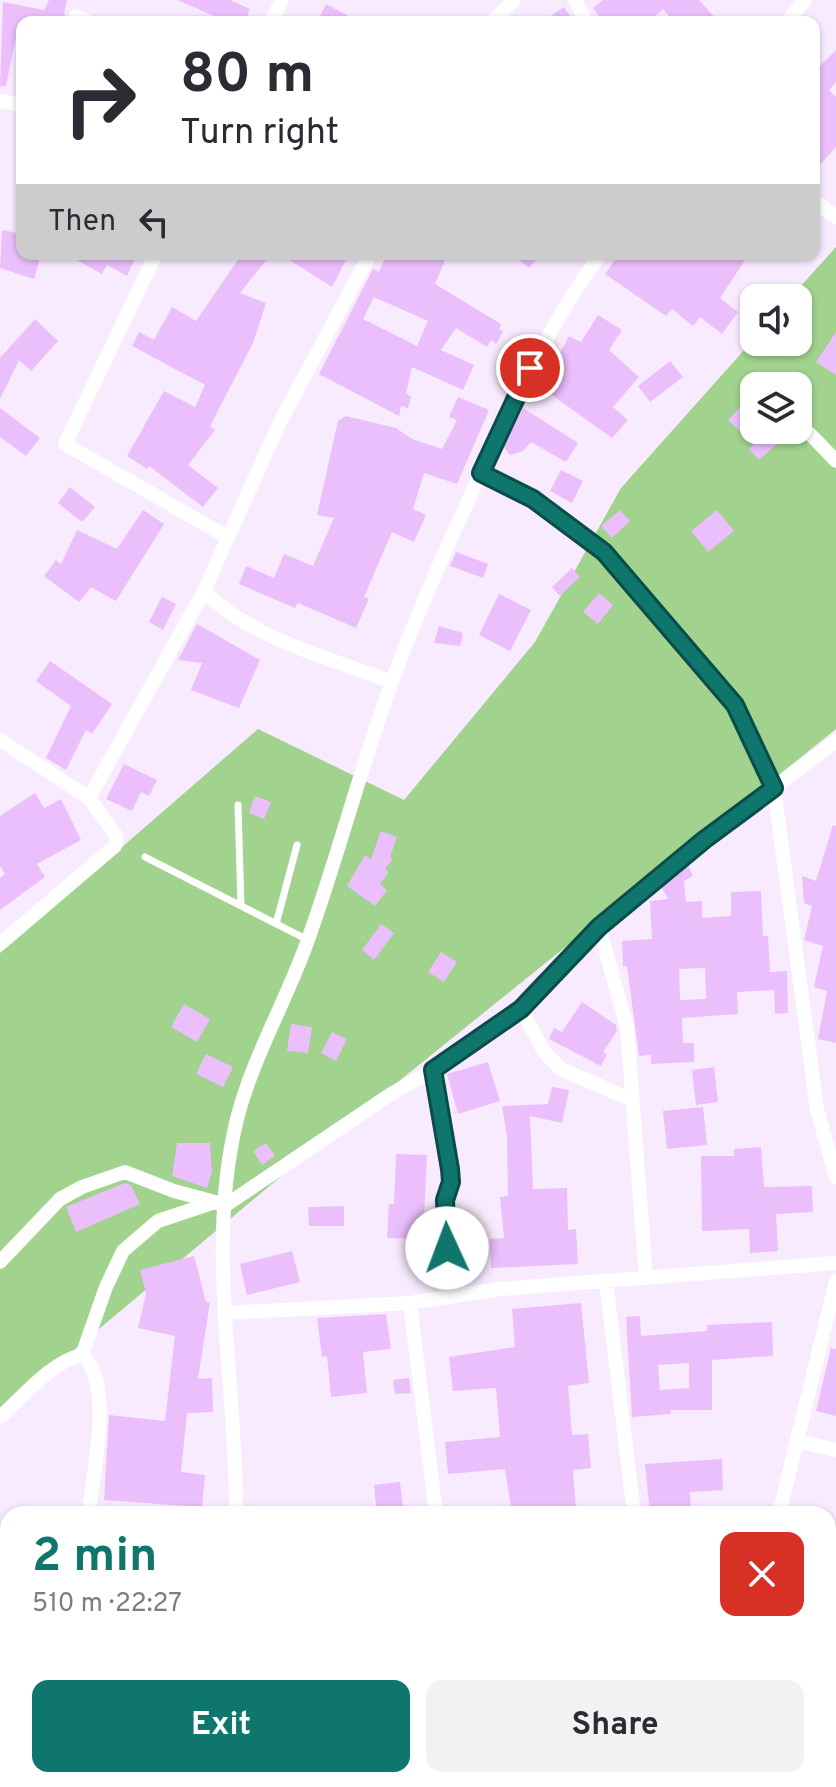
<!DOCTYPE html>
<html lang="en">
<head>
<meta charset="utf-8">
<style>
	:root { --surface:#fff; --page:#f2f2f3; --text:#2b2b33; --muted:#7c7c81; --accent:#0f766e }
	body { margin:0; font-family:Overpass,sans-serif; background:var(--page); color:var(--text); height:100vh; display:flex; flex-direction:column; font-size:30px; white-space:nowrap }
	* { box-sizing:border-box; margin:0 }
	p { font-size:26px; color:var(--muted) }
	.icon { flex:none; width:44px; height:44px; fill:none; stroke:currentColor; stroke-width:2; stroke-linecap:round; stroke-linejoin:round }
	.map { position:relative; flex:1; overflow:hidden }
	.sheet { position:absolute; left:0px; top:1506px; width:836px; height:282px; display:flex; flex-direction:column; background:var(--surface); border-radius:24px 24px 0 0; box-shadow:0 2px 6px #0004 }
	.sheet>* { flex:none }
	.hud { position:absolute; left:16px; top:16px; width:804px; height:244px; border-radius:16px; box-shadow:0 2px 6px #0004; background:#fff; color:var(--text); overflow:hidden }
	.controls { position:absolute; left:740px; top:284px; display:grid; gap:16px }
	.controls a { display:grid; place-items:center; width:72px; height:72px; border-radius:16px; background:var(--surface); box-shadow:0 2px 6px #0004; font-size:40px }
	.pin { position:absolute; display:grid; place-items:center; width:68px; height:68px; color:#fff; margin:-34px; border:4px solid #fff; border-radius:50%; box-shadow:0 2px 8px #0007 }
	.me { position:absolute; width:88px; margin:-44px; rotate:358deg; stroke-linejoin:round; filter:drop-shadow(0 0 6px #0008) }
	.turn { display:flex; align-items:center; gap:28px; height:168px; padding:0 32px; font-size:36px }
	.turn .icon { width:104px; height:104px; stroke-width:2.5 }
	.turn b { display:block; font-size:56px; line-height:68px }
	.then { display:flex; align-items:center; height:76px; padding:0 32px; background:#0003; gap:16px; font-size:30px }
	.round { display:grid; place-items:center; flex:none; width:84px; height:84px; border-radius:16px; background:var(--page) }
	.overview { display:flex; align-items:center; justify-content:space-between; height:136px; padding:0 32px }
	h1 { font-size:48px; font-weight:700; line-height:60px; color:var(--accent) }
	.action { display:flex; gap:16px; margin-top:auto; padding:16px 32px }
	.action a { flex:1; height:92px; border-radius:16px; background:var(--accent); color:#fff; font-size:32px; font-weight:700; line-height:92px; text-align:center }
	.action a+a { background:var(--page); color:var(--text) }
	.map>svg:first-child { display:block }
	.green { fill:#a1d28e; fill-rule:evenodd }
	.building { fill:#eabffb; fill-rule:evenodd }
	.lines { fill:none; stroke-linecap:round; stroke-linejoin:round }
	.service { stroke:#fff; stroke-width:7 }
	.minor { stroke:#fff; stroke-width:14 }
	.route-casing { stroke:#0a4d48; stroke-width:20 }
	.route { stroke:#0f766e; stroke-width:14 }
</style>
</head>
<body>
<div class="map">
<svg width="836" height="1787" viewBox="0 0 836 1787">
	<rect width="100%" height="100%" fill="#f9ebff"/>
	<!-- green -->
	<path class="green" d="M836,247V729L291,1168L0,1412V953L258,729L404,800L535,642L621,488L754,339V342H798V298H790ZM754,386H798V430H754Z"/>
	<!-- building -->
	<path class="building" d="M49,0H67L64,14L68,22H19L6,86H0L3,2L44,10Z
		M178,0H230L250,9L245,22H227Z
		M603,0H699L719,22H674L663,9L648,22H604L593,8Z
		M326,4L360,22H317Z
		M564,7L574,22H542Z
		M836,50V82L829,90L836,97V147L814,171V72Z
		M2,230L22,234V254H41L34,279L0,268Z
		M66,254H137L127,276L107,265L102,274Z
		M242,254H271L240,293L266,303L253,343L210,426L215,430L188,465L218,488L203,507L149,466L147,469L127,456L164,391L195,407L205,385L132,346L139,332L154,340L172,307L196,321Z
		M280,254H349L332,287Z
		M387,254H436L446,258L435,284L501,324L499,329L503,332L496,344L491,340L487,347L456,328L441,350L474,365L463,390L412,367L406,393L411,397L408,408L401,406L399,416L319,374L373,269L379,272ZM374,297L428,321L417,346L363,319Z
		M512,254H541L529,268Z
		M619,254H749L720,298L738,312L722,334L700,317L693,326L672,309L666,316L605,274Z
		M598,315L622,330L609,350L639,377L613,407L628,420L612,438L542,388L569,336L581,342Z
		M35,319L58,341L31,371L19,360L0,399V358Z
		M836,332V375L816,362Z
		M670,361L683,377L650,402L638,386Z
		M458,397L489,410L457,484L424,473L413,509L426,515L414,542L392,532L364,597L369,599L356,628L298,603L295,608L239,584L246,566L274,578L284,554L313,566L334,518L317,515L338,421L346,416L396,428L412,439L442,449L457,420L449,417Z
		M748,399L754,405V444L728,420Z
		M0,408L40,438L26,456L0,437Z
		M523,408L578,443L566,462L531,442L523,451L510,455L504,447Z
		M768,432L778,443L759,460L749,449Z
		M561,470L583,481L572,503L550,491Z
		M70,487L95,507L82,522L58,503Z
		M143,510L164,524L116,601L91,587L79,602L44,576L56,560L61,564L77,530L117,549Z
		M620,510L630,521L612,538L601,526Z
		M717,510L734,531L708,552L691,531Z
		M456,552L488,564L483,578L450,566Z
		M572,568L580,577L560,596L552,587Z
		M599,593L613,605L598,624L583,612Z
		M499,594L531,610L510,651L479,635Z
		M162,597L176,604L163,630L149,622Z
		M197,624L260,660L239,708L191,690L202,663L178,660Z
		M439,626L463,633L460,646L434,643Z
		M50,661L112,704L92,734L86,730L66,770L46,758L71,706L36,681Z
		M124,764L157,780L149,796L141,792L132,811L106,799Z
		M35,793L44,808L61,799L81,840L37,864L45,877L0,910V878L5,874L0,866V816Z
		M255,796L271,802L264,819L249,813Z
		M833,825L836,826V1043L818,1039L827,991L814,987L823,946L804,940L812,906L804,903L802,876L816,881Z
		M381,831L397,837L390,857L393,859L385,869L389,872L380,884L387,890L375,906L347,886L365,855L371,859Z
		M688,866L693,876L684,881L686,902L702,901V918L731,916V892L761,891L763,936H768L770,972L787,971L788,1013L775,1014L774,990L737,992L738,1014L682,1018L683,1043H694V1062L651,1064V1055L639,1056L627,966H623L622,941L652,939L650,901L668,899L662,888ZM679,969L705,968L706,999L680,1000Z
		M381,924L394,933L374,960L362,950Z
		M441,952L457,962L444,982L428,972Z
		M582,1002L616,1025L617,1031L603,1052L607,1054L601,1066L549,1039L554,1028L562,1032Z
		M184,1004L210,1019L197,1042L171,1027Z
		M291,1024L312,1027L308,1053L287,1051Z
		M332,1032L347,1039L336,1061L321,1053Z
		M206,1054L233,1067L223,1087L196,1074Z
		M488,1062L500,1101L458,1114L447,1074Z
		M714,1067L718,1102L696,1105L692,1070Z
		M552,1087L569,1090L562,1123L530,1116L533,1189L567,1188L568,1230L576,1229L578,1264L491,1268L490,1239L504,1238L500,1197L508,1196L507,1136L502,1106L548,1104Z
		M703,1107L707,1145L667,1149L663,1111Z
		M177,1143H210L212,1172L207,1188L172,1176Z
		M266,1143L275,1156L262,1165L253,1151Z
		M761,1147L764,1187L812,1186L813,1212L776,1214L778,1251L750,1253L749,1229L702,1231L701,1156H734V1149Z
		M396,1154L427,1155L423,1239L387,1238L389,1204H394Z
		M125,1183L131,1185L140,1204L76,1232L66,1207Z
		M344,1206V1226H309L308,1207Z
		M292,1251L300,1282L247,1295L240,1264Z
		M194,1256L206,1302H210L198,1379L212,1378L213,1412L187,1413L181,1472L205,1475L202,1507L104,1500L109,1415L165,1421L175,1336L138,1328L146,1294L140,1270Z
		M581,1303L589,1383L568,1386L572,1435L588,1434L591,1468L573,1470L576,1510L512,1514L505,1469L448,1474L445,1442L500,1437L496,1388L453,1391L449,1357L515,1347L512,1309Z
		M386,1314L391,1349L363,1352L367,1393L331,1397L327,1356L322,1357L317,1318Z
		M640,1316L641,1336L707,1331V1325L772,1322L773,1356L712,1360V1410H671V1414L632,1417L626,1317ZM689,1363V1388L660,1390L658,1365Z
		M831,1348L836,1349V1416L816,1411Z
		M409,1378L411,1393L395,1394L393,1380Z
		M722,1459L723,1490L690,1492L691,1514H650L645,1464Z
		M400,1482L404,1514H377L374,1485Z"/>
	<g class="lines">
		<!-- service -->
		<path class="service" d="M238,805L241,906
			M145,857L308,940
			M276,924L297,845"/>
		<!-- minor -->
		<path class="minor" d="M575,0L586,22
			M76,16L89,22
			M271,22L282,0
			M492,22L514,0
			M787,22L805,0
			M0,101L22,105
			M814,201L836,217
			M156,254L65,444L227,537
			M370,254L280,422L204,591C251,639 330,658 392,682
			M809,433L836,461
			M481,473L533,499L604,552L735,705L774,788L817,1109L836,1177
			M0,740L89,798L117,837L115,846L0,944
			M89,798L204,591
			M599,927L627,1027L646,1278
			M521,1009L545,1053L561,1069L632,1100
			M433,1070L450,1169L445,1200L449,1296
			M0,1262L60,1199L82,1187L125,1172L174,1191L226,1205L391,1094L452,1059L521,1009L599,927L704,840L836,741
			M606,1281L634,1514
			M410,1303L436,1514
			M224,1313L410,1303L500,1289L836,1263
			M82,1355L106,1287L123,1251L158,1221L215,1202
			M82,1355C115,1383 92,1475 89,1514
			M0,1417C23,1397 52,1361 82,1355
			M797,1441L836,1450
			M236,1514C237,1383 205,1249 237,1119C253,1056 288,998 309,937C339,853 361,766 392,682C421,602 457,524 493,447C525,380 556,313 601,254
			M779,1514L836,1281
			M67,1787L68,1780
			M220,1787L222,1780
			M593,1787V1780
			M759,1787L833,1782"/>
	</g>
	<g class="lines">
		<defs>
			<path id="route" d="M447,1248L445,1200L451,1182L450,1169L433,1070L521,1009L599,927L704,840L774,788L735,705L604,552L533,499L481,473L530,368"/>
		</defs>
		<!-- route casing -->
		<use href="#route" class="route-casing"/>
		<!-- route -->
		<use href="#route" class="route"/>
	</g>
</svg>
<div class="controls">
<a><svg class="icon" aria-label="sound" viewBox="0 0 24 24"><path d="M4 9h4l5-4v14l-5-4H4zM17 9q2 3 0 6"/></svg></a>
<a><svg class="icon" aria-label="layers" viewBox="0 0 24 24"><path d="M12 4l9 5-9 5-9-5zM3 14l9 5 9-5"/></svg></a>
</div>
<div class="pin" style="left:530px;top:368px;background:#d93025"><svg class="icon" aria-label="arrive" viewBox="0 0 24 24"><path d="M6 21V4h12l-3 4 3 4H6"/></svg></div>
<svg class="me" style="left:447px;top:1248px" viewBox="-20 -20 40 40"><circle r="19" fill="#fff"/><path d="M0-13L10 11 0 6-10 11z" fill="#0f766e"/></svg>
<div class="hud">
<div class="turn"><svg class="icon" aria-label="right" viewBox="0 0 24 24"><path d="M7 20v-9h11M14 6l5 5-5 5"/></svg><div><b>80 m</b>Turn right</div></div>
<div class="then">Then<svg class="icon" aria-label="left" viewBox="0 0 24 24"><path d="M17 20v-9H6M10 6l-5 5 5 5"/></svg></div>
</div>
<section class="sheet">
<div class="overview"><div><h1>2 min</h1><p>510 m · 22:27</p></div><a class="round" style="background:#d93025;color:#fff"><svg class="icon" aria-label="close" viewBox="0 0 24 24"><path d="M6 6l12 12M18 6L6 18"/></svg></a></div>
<div class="action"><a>Exit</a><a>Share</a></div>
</section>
</div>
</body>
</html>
